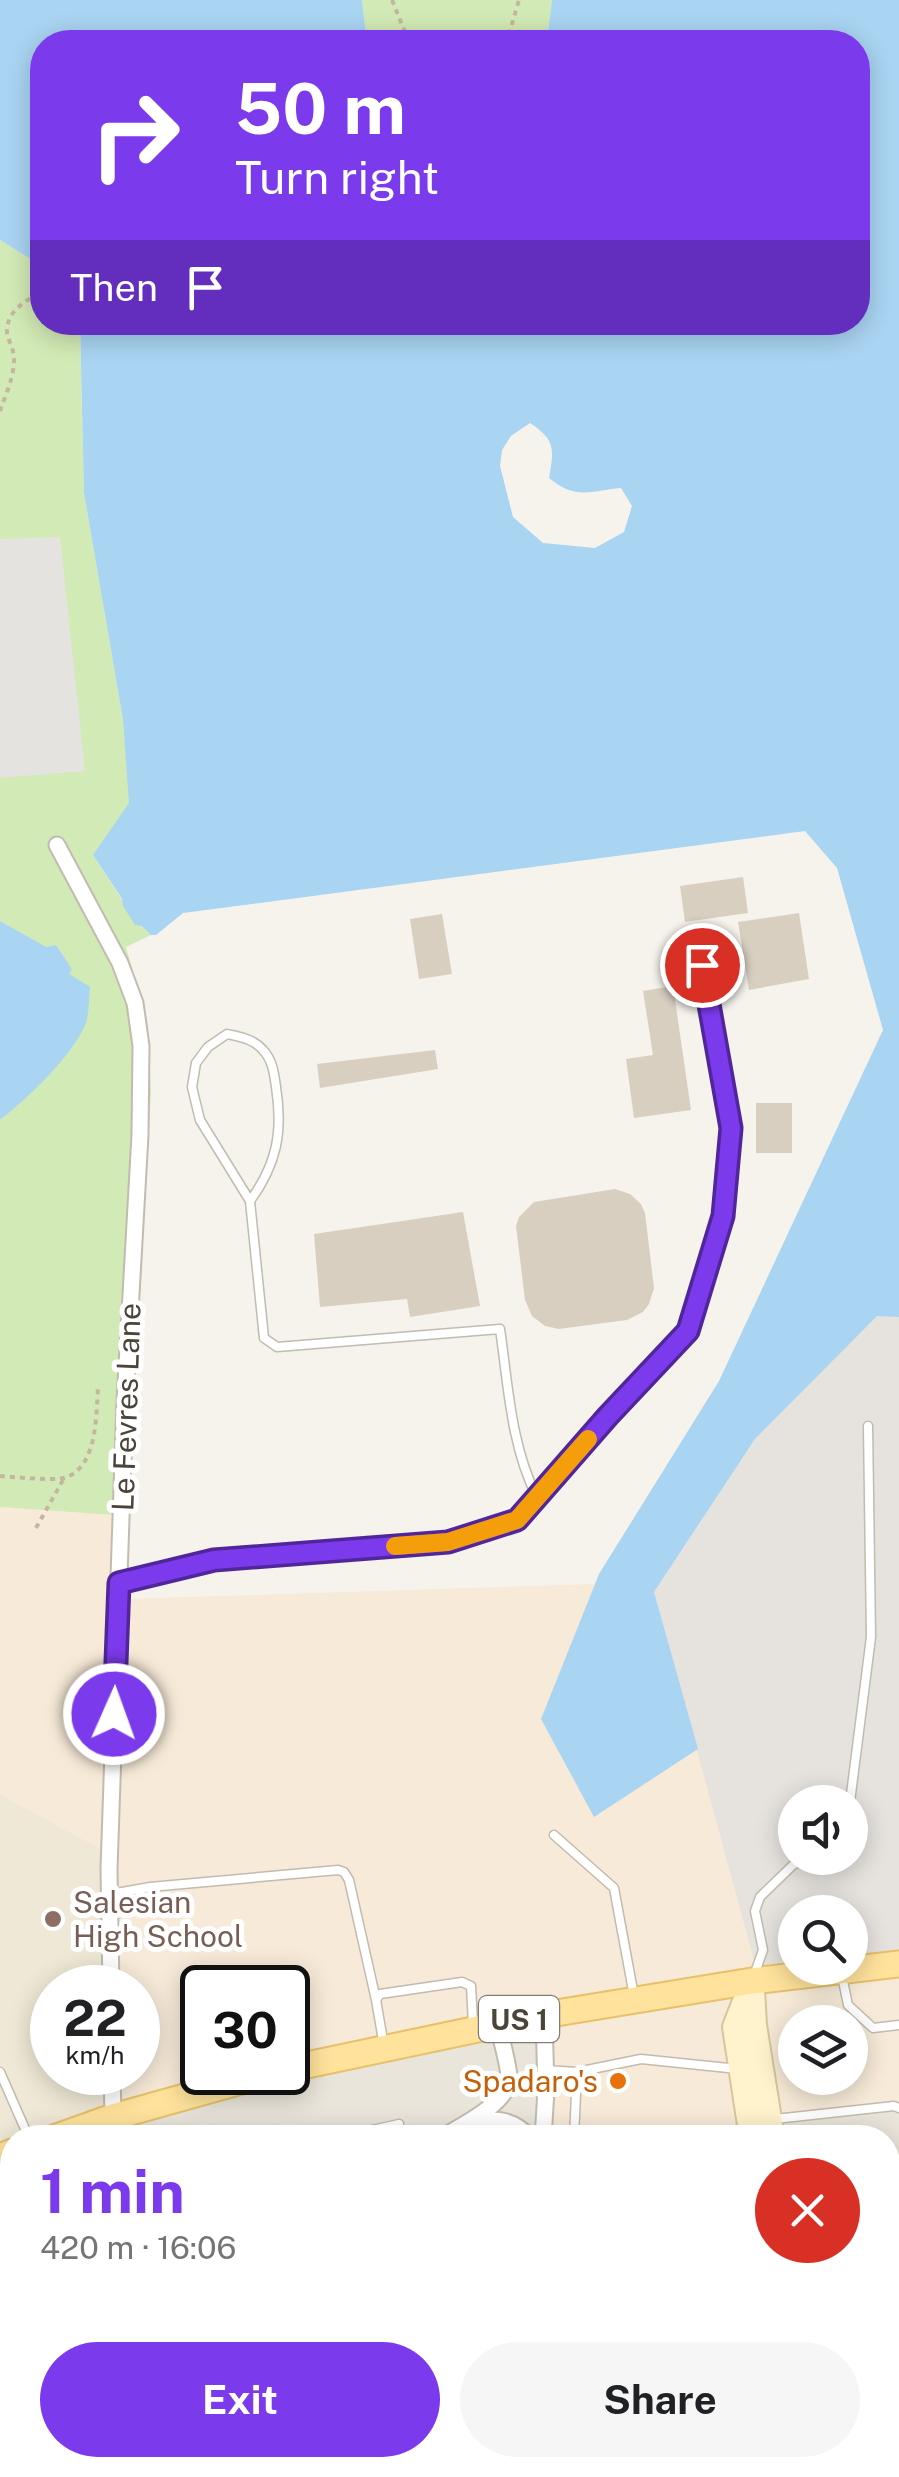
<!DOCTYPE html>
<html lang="en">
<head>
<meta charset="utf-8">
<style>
	:root { --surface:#fff; --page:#f6f6f6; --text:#202124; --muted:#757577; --accent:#7c3aed }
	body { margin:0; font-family:"Public Sans",sans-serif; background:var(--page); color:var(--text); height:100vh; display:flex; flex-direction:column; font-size:38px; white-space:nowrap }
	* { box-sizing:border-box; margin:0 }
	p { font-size:32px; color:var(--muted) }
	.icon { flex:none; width:55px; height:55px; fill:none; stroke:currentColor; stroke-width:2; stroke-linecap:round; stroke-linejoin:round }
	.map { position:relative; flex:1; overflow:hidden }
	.side { position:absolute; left:0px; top:2125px; width:900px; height:352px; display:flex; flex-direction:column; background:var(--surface); border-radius:40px 40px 0 0; box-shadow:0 5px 25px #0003 }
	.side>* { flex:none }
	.guide { position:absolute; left:30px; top:30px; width:840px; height:305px; border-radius:40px; box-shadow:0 5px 25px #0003; background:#7c3aed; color:#fff; overflow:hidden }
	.buttons { position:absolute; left:778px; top:1785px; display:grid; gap:20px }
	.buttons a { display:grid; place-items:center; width:90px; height:90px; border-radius:50%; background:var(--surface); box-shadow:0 5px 25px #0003; font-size:50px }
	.speed { position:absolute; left:30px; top:1965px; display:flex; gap:20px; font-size:50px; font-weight:700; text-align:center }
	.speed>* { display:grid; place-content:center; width:130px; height:130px; border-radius:50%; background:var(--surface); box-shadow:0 5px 25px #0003; line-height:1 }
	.speed small { font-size:25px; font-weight:400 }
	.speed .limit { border:5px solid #111; border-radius:15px; background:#fff; color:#111 }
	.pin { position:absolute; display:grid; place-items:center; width:85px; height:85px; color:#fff; margin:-42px; border:5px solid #fff; border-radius:50%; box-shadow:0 2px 10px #0007 }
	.me { position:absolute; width:110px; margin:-55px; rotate:2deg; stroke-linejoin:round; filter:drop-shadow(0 0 8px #0008) }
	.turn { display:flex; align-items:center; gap:35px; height:210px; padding:0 40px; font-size:45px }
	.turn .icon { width:130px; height:130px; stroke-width:2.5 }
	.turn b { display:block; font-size:70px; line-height:85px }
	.then { display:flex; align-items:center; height:95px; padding:0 40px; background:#0003; gap:20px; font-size:38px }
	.round { display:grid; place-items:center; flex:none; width:105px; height:105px; border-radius:52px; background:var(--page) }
	.summary { display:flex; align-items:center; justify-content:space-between; height:170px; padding:0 40px }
	h1 { font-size:60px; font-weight:700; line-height:75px; color:var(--accent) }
	.cta { display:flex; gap:20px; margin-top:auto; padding:20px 40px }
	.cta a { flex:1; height:115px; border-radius:60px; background:var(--accent); color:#fff; font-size:40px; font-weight:700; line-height:115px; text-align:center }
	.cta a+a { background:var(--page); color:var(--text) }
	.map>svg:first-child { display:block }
	.residential { fill:#eae5da }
	.commercial { fill:#f7ead8; fill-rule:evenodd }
	.industrial { fill:#e6e2dd; fill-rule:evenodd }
	.education { fill:#efe8d6 }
	.green { fill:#d2eab5 }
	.parking { fill:#e5e3e0 }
	.water { fill:#a9d4f2; fill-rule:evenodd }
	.building { fill:#d8cfc1 }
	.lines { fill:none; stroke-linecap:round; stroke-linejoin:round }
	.lane-casing { stroke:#c2bbae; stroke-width:11 }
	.street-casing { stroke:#c2bbae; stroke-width:19 }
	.secondary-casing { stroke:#d6c79b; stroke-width:26 }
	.primary-casing { stroke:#e6c16a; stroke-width:29 }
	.path { stroke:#c4b79f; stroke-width:4; stroke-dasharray:5 5; stroke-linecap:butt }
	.lane { stroke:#fff; stroke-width:8 }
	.street { stroke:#fff; stroke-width:15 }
	.secondary { stroke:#fff3cd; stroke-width:22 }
	.primary { stroke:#ffe39c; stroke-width:25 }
	.route-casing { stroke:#51269a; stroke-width:25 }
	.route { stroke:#7c3aed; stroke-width:18 }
	.slow { stroke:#f59e0b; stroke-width:18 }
	.education-dot { fill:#8d6e63; stroke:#fff; stroke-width:4 }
	.food-dot { fill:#e8710a; stroke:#fff; stroke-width:4 }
	.labels { text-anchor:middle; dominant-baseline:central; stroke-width:10; stroke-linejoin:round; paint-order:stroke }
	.shield { fill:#fff; stroke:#817c74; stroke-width:2.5 }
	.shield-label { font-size:28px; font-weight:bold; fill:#4b4439 }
	.street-label { font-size:30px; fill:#4b4439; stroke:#fff }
	.education-label { font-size:30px; fill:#785e54; stroke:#fff; text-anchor:start }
	.food-label { font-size:30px; fill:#c56008; stroke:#fff; text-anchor:end }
</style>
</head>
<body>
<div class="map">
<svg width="899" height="2477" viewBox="0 0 899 2477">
	<rect width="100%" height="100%" fill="#f6f3ec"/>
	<!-- residential -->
	<path class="residential" d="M550,2019V2137L76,2138L113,2112Z
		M899,2104V2477H0V2324L12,2319V2465H888V2138L648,2137V2133L792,2119Z"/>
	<!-- commercial -->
	<path class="commercial" d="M0,1507L128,1516L125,1599L595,1584L541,1719L594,1816L698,1749L761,1986L899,1969V2104L792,2119L736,2135L649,2133L648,2138L550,2137V2020L288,2068V1988H202V2072L270,2073L113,2112L111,2073L138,2072V1988L108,1987L102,1850L0,1794ZM795,2022H850V2078H795Z
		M12,2148V2319L0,2324V2152Z"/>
	<!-- industrial -->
	<path class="industrial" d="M877,1315L899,1317V1969L761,1986L654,1592L755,1439ZM795,1802H850V1858H795ZM795,1912H850V1968H795Z"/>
	<!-- education -->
	<path class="education" d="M0,1794L102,1850L108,1987L52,1988V2072L111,2073L113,2112L42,2137L12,2138V2148L0,2152Z"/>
	<!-- green -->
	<path class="green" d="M362,0H552L548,31L537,42H367Z
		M0,240L35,262L42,261V322L80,323L84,493L123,720L130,804L93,855L122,900L123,906L151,935L126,947L147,1021L151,1091L128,1516L0,1507V1120L53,1070L79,1036L68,974L72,969L64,959L0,921Z"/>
	<!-- parking -->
	<path class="parking" d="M60,537L85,771L0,778V539Z"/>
	<!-- water -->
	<path class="water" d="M0,0H362L367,42H42V261L35,262L0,240Z
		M552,0H899V1317L877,1316L755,1439L654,1592L698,1749L594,1817L541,1719L599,1574L719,1381L883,1030L837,868L805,831L183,913L156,935H151L142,926L135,925L123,906L122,899L93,855L129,803L123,720L84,493L80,322H858V42H537L548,31ZM530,423C556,440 554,450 549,478C576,500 589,491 621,488L632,506L624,532L595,548L543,543L513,517L500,466L502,450L511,436Z
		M0,921L46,947L56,945L72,969L69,974L90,987C89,997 89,1009 87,1019C79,1050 26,1100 0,1120Z"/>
	<!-- building -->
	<path class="building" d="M743,877L748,913L685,922L680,886Z
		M799,913L809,979L749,990L738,922Z
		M442,914L452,974L419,979L410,919Z
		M673,986L691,1110L634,1118L626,1059L653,1055L643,991Z
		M435,1050L438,1069L320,1088L317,1064Z
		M756,1103H792V1153H756Z
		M615,1189L630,1194L641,1204L645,1213L654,1288L649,1304L643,1312L627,1320L559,1329L545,1326L532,1316L525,1300L516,1226L519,1217L534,1202Z
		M463,1212L480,1306L410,1317L407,1299L320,1307L314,1234Z"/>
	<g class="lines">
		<defs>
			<path id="lane" d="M250,1201C277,1164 283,1132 276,1087C274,1073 273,1061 263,1050C254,1039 240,1037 227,1034L208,1047L196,1063L192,1087L200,1120L250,1201L264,1338L277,1347L500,1329C508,1384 511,1447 537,1497
				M119,1583L214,1560L448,1542L517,1520L608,1417L688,1331L723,1216L731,1128L702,965
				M850,1802L871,1637L868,1426
				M554,1835L614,1888L634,1996
				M111,1894L150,1887L338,1870L344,1872L349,1880L376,2000
				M842,1976L848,2005L873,2028L899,2025
				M753,1978L763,1950L755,1911L760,1897L793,1865L807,1858
				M384,2046L376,2000L380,1994L462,1982L471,1986L473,2024
				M546,2070L577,2072L641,2059L738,2069
				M0,2072L29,2138
				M775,2119L894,2106L899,2108
				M336,2138L399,2124
				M574,2138L577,2072"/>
			<path id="street" d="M57,845L120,963L135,1003L141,1046L140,1135L125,1401L109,1869L111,1988
				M112,2072L113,2117
				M473,2119C496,2119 514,2119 530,2138
				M441,2138C459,2127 507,2104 509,2080C510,2068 500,2037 498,2023
				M543,2138L546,2091L544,2015
				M0,2329L12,2325
				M180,2477L182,2465
				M532,2477L534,2465"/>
			<path id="secondary" d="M753,1990L755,2025L773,2138
				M751,2138L734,2027L752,1981
				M794,2465L796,2477
				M818,2465L819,2477"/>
			<path id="primary" d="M288,2069L544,2015L752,1981L899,1964
				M54,2138L113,2117L274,2072
				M0,2157L12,2152"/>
		</defs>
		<!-- lane casing -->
		<use href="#lane" class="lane-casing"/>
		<!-- street casing -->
		<use href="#street" class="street-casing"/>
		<!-- secondary casing -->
		<use href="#secondary" class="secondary-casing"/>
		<!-- primary casing -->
		<use href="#primary" class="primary-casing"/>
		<!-- path -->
		<path class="path" d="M392,0L409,42
			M502,42L509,34L519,0
			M0,411C6,394 15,375 14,356C13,348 8,340 7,332C6,311 27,300 42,291
			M0,1476C13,1477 54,1481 64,1478C98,1468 96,1415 98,1387
			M36,1528L63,1480"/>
		<!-- lane -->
		<use href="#lane" class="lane"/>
		<!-- street -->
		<use href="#street" class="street"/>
		<!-- secondary -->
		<use href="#secondary" class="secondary"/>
		<!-- primary -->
		<use href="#primary" class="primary"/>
	</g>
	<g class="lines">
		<defs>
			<path id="route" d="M114,1714L119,1583L214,1560L448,1542L517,1520L608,1416L688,1331L723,1216L731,1128L702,965"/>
		</defs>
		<!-- route casing -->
		<use href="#route" class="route-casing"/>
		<!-- route -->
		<use href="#route" class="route"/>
		<!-- slow -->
		<path class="slow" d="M395,1546L448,1542L517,1520L588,1439"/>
	</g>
	<!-- markers -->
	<circle class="education-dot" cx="53" cy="1919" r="10"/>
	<circle class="food-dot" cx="618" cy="2081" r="10"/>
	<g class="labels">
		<!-- shield labels -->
		<rect class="shield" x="479" y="1996" width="80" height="46" rx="8"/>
		<g class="shield-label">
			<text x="519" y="2019">US 1</text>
		</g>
		<!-- street labels -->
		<g class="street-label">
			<text transform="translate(126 1407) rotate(-88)">Le Fevres Lane</text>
		</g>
		<!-- education labels -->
		<g class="education-label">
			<text x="73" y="1902">Salesian<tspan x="73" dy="34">High School</tspan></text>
		</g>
		<!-- food labels -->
		<g class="food-label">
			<text x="598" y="2081">Spadaro's</text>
		</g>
	</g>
</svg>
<div class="buttons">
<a><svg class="icon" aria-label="sound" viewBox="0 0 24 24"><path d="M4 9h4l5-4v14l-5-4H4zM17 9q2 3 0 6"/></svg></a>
<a><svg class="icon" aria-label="search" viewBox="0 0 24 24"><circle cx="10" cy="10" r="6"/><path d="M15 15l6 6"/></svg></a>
<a><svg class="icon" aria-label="layers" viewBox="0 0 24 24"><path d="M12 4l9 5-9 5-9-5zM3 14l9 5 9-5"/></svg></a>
</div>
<div class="speed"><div>22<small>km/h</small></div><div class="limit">30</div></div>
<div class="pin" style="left:702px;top:965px;background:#d93025"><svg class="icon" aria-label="arrive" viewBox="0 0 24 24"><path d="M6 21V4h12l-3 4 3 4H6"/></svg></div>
<svg class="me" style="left:114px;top:1714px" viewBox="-20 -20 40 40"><circle r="17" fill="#7c3aed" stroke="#fff" stroke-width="3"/><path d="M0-11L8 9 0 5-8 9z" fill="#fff"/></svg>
<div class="guide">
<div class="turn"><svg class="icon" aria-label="right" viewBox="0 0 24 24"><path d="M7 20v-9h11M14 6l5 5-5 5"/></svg><div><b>50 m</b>Turn right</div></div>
<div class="then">Then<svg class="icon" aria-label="arrive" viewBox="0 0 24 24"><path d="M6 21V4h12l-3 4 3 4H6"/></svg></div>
</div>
<section class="side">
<div class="summary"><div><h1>1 min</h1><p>420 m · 16:06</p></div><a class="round" style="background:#d93025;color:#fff"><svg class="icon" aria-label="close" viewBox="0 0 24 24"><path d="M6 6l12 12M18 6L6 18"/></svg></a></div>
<div class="cta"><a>Exit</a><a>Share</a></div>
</section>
</div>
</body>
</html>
